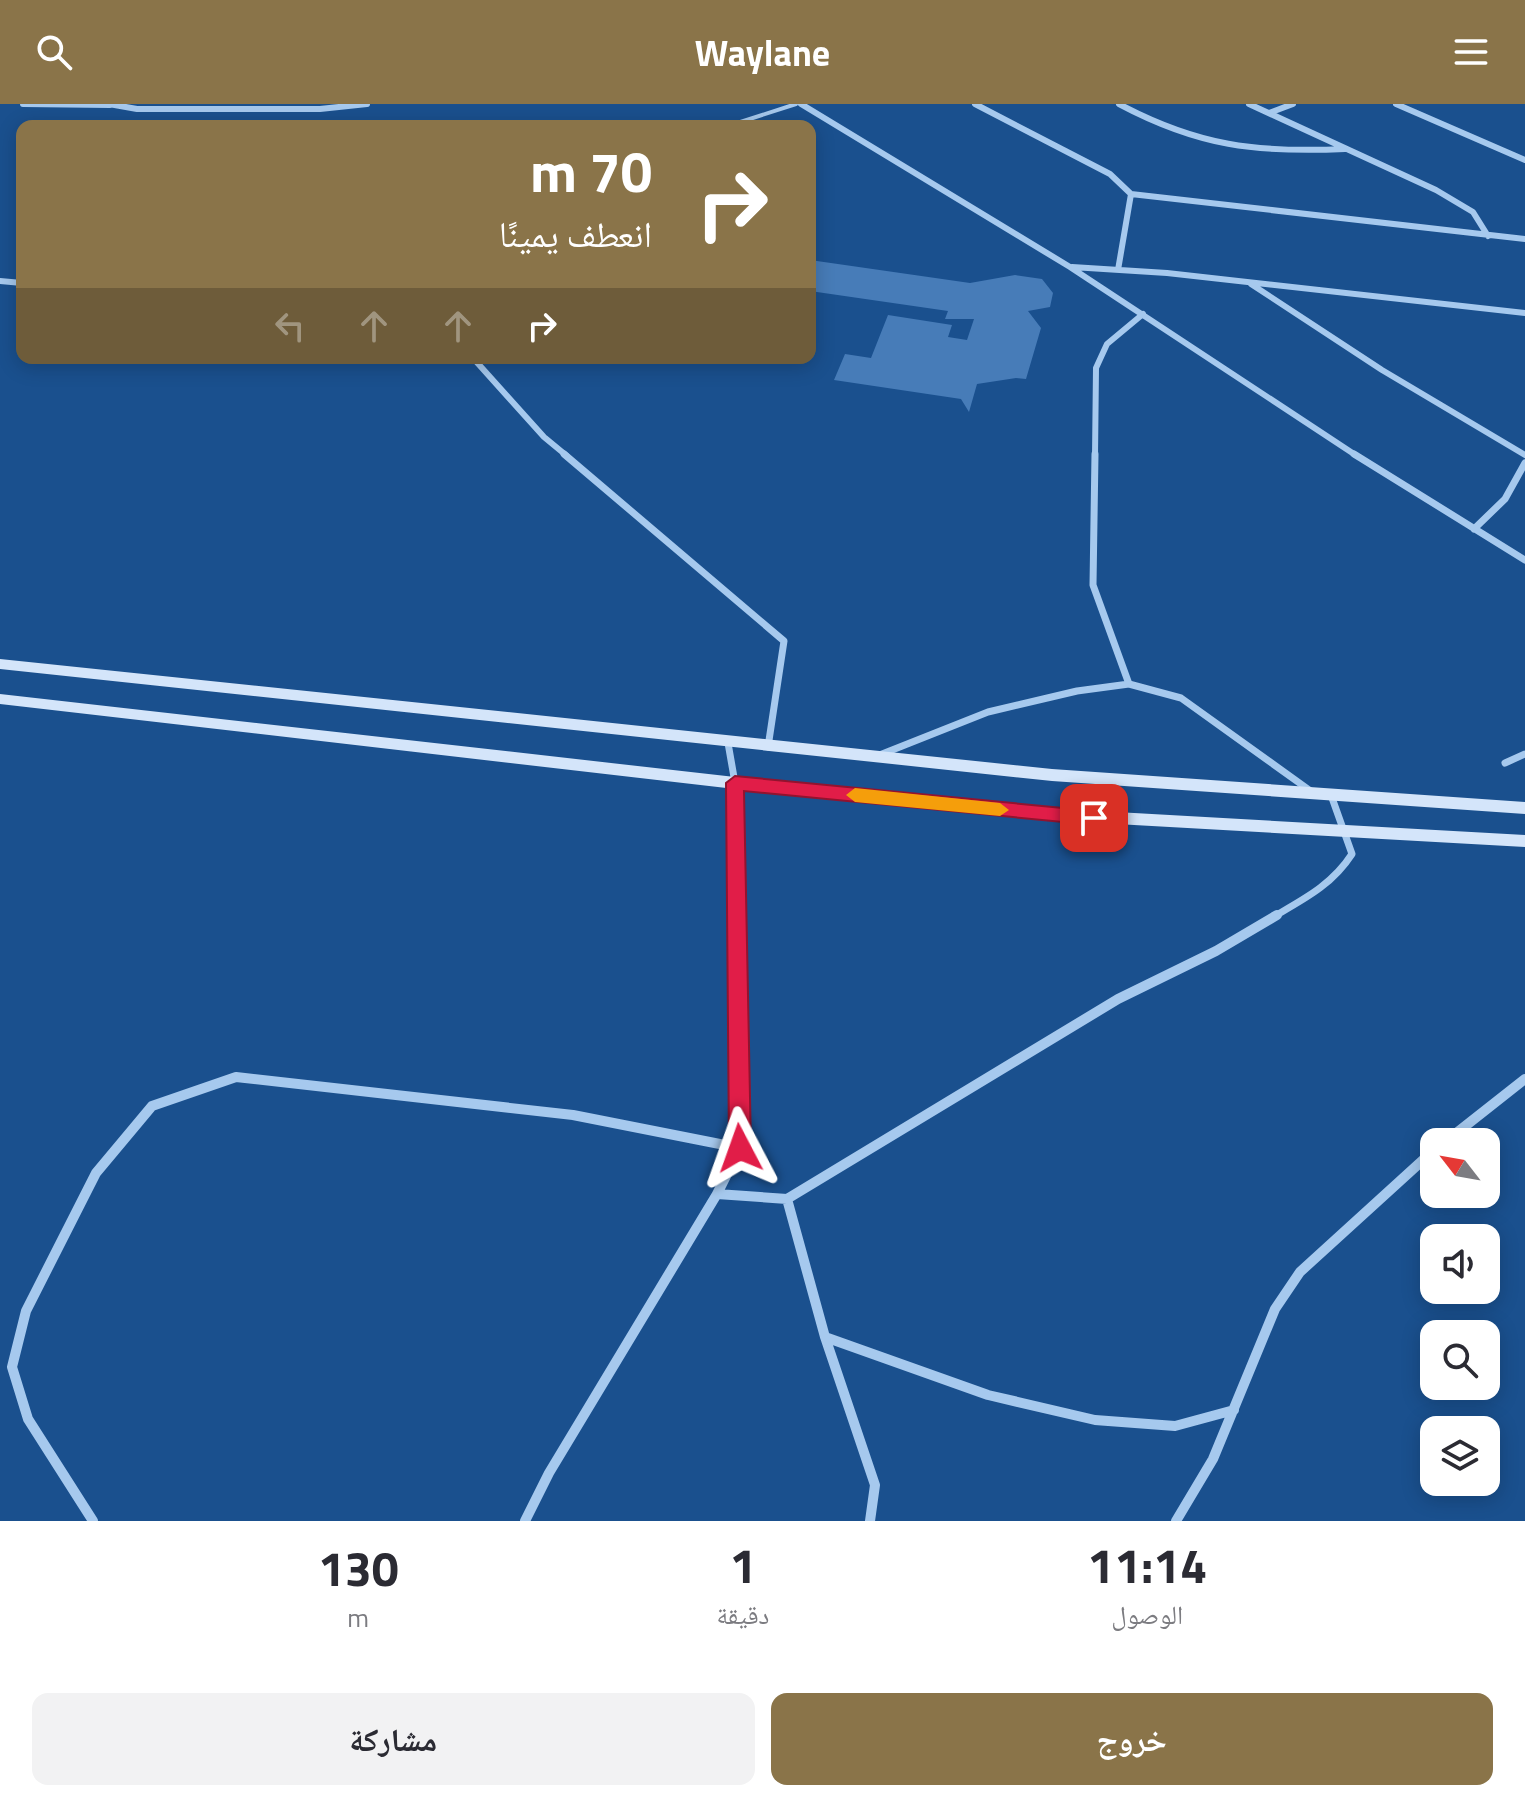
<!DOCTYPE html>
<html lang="ar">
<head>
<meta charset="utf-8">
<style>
	:root { --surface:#fff; --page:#f2f2f3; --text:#2b2b33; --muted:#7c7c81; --accent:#8a7449 }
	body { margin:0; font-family:"Titillium Web","Noto Naskh Arabic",sans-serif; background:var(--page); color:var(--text); direction:rtl; height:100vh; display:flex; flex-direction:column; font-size:30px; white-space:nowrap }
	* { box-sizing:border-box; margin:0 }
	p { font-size:26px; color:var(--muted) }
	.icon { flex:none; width:44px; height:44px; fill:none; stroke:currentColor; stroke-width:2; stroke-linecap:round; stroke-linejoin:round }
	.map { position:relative; height:1417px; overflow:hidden; direction:ltr }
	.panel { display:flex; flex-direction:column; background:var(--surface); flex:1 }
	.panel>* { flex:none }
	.guide { position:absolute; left:16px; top:16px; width:800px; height:244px; border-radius:16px; box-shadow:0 4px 20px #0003; direction:rtl; background:#8a7449; color:#fff; overflow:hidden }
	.needle { width:52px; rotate:301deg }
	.tools { position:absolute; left:1420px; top:1024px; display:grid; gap:16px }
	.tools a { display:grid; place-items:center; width:80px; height:80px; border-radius:16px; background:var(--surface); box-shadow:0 4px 20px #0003; font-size:40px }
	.pin { position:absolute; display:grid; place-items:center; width:68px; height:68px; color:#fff; margin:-34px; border-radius:16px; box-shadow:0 4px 12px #0006 }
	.me { position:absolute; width:88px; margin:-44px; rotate:356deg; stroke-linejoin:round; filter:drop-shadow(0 0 6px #0008) }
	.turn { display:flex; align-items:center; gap:28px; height:168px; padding:0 32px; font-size:36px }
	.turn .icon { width:104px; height:104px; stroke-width:2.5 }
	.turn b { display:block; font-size:56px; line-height:68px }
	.lanes { display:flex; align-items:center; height:76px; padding:0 32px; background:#0003; justify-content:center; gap:40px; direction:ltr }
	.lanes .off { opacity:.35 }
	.eta { display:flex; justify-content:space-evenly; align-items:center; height:136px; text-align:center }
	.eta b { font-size:48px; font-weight:700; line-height:56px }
	.button { display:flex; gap:16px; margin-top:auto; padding:16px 32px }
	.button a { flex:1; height:92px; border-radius:16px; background:var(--accent); color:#fff; font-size:32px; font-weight:700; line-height:92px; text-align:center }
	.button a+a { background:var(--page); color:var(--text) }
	header { display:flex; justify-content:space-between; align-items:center; height:104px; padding:0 32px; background:var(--accent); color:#fff; font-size:36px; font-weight:700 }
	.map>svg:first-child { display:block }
	.building { fill:#477cb8 }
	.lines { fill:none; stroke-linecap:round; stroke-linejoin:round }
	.service { stroke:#a6c9ee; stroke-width:4 }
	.minor-far2 { stroke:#a6c9ee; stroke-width:6 }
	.minor-far1 { stroke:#a6c9ee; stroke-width:7 }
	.minor { stroke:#a6c9ee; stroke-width:10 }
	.secondary { fill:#d4e5fa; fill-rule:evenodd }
	.route { fill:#e11d48; stroke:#92132f; stroke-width:2 }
	.slow { fill:#f59e0b }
</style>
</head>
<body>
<header><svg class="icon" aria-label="menu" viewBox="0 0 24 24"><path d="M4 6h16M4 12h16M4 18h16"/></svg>Waylane<svg class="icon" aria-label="search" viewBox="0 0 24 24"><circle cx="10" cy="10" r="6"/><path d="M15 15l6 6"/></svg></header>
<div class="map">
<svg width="1525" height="1417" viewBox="0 0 1525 1417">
	<rect width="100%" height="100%" fill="#1a508e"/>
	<!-- building -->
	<path class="building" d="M810,156L970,179L1015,171L1042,175L1053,189L1050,203L1028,207L1041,224L1026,275L1016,274L977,280L969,308L961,295L834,276L845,250L871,254L888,211L952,221L948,233L967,236L974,215H945L948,207L810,187Z"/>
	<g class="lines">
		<!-- service -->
		<path class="service" d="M728,22L796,0"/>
		<!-- minor-far2 -->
		<path class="minor-far2" d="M23,0L110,1
			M109,0L137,5H320L367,0
			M801,0L1070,163L1357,352
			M975,0L1110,70L1131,90L1525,135
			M1119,0C1198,42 1256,49 1345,45
			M1249,0L1436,86L1473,108L1488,132
			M1396,0L1525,56
			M1269,9L1293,0
			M1072,163L1167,169L1525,209
			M1118,166L1131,90
			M0,177L22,179
			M1251,180L1382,266L1525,351
			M473,254L544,333L567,352
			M1095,352L1096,264L1107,240L1143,210"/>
		<!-- minor-far1 -->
		<path class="minor-far1" d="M564,350L784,537L768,643
			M1095,350L1093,481L1129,580
			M1354,350L1525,456
			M1474,425L1505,395L1525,359
			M728,639L735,679L737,813
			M877,652L988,608L1077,587L1129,580L1181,594L1312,688
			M1505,659L1525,650
			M1273,813C1304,795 1332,781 1352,750L1331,691"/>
		<!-- minor -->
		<path class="minor" d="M1445,1038L1525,975
			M717,1090L787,1095
			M825,1233L988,1291L1095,1316L1175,1322L1234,1306
			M93,1417L28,1315L12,1263L26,1207L96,1069L152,1002L236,973L573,1011L740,1044
			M525,1417L549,1369L717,1090L740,1044L737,811
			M870,1417L875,1381L825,1233L787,1095L1118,895L1216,847L1277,811
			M1176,1417L1213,1355L1275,1205L1300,1168L1434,1046"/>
		<!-- secondary -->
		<path class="secondary" d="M0,555L1052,665L1525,698V710L1052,677L0,565Z
			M0,590L735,673L1045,704L1525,731V743L1045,716L735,685L0,600Z"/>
	</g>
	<!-- route -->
	<path class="route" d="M735,672L1094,707L1103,714L1094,721L744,687L751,1044L747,1051L740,1054L732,1051L729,1044L726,679Z"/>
	<!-- slow -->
	<path class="slow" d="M855,684L1000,699L1009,706L1000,712L855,698L846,691Z"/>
</svg>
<div class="tools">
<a><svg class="needle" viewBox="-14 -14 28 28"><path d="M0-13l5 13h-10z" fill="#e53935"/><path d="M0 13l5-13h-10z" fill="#7c7c81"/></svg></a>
<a><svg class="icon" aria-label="sound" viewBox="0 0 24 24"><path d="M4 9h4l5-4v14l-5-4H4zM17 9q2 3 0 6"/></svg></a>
<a><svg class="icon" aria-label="search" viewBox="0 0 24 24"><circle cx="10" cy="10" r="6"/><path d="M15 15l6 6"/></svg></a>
<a><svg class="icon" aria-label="layers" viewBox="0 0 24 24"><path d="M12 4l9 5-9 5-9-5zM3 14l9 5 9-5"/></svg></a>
</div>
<div class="pin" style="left:1094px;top:714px;background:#d93025"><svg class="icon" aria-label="arrive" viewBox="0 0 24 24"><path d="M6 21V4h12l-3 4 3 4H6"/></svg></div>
<svg class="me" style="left:740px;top:1044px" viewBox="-20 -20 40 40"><path d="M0-17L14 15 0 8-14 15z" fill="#e11d48" stroke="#fff" stroke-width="4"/></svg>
<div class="guide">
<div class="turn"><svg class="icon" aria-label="right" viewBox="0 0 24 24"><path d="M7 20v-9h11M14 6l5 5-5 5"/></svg><div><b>70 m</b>انعطف يمينًا</div></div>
<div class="lanes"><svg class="icon off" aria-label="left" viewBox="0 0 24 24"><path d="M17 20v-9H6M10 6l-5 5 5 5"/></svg><svg class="icon off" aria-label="ahead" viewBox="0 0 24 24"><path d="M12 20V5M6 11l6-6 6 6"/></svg><svg class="icon off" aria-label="ahead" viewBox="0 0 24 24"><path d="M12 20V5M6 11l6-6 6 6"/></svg><svg class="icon" aria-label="right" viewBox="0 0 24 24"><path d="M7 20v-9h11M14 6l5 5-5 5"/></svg></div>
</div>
</div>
<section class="panel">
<div class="eta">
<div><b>11:14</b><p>الوصول</p></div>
<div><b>1</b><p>دقيقة</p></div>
<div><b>130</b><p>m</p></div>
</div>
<div class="button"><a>خروج</a><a>مشاركة</a></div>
</section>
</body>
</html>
